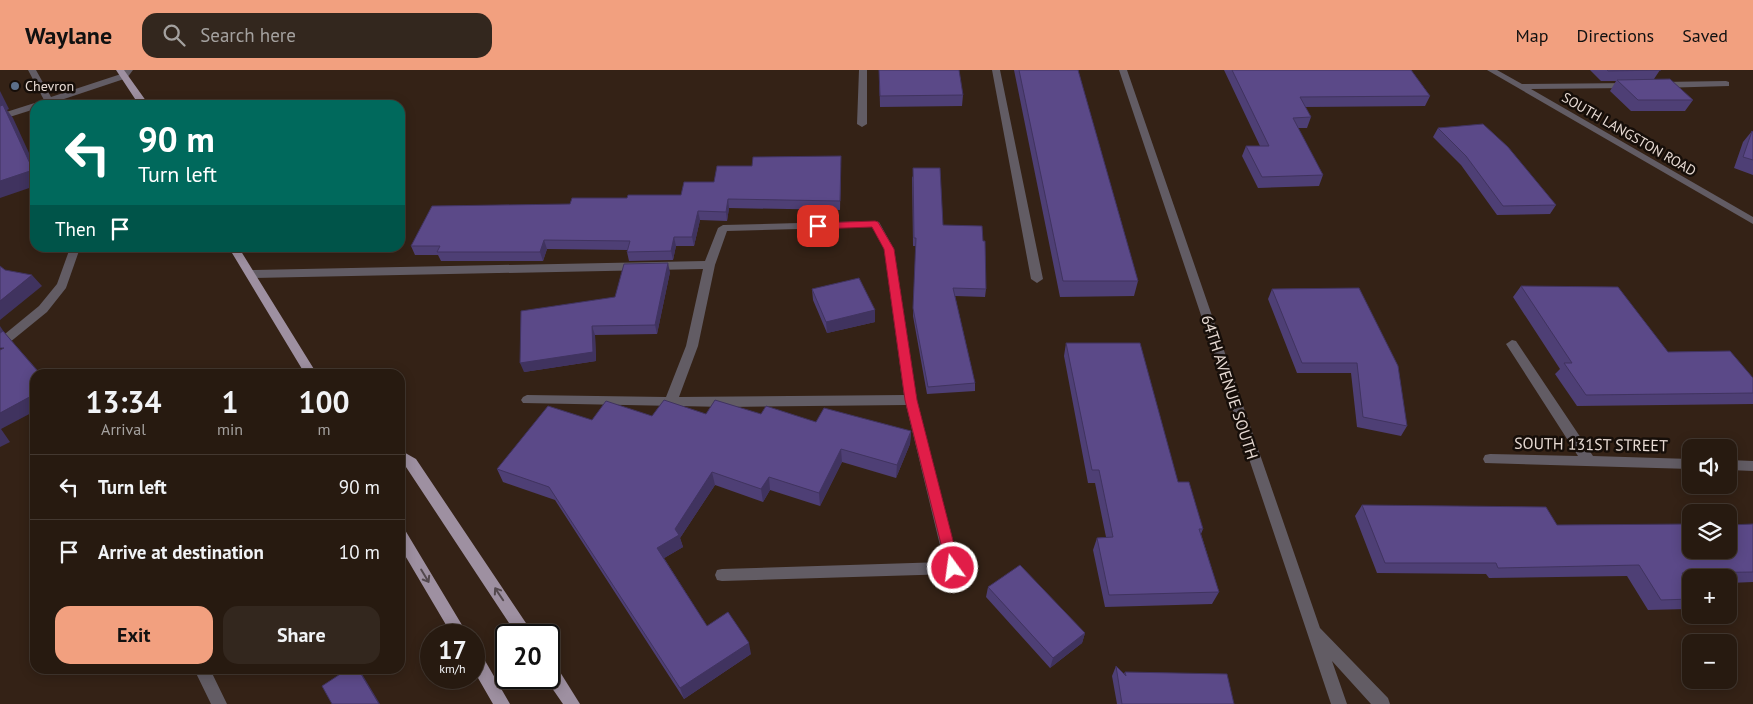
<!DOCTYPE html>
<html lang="en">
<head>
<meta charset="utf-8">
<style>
	:root { --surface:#271a10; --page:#33271e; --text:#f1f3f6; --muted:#a4a19f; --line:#433830; --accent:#f2a07f }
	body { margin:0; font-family:"PT Sans",sans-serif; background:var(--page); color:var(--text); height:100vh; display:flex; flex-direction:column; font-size:19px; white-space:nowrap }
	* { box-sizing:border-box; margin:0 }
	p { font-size:16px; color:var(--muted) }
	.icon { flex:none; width:28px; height:28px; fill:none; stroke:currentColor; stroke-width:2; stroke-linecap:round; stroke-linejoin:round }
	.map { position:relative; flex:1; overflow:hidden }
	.side { position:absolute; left:30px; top:299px; width:375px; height:305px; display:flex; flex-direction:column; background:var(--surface); border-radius:15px; box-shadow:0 2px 12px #0003,0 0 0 1px var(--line) }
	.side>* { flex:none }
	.top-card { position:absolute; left:30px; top:30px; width:375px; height:152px; border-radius:15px; box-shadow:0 2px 12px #0003,0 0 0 1px var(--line); background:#00695c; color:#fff; overflow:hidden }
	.fabs { position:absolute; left:1682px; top:369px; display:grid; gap:10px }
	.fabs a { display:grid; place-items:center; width:55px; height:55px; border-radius:10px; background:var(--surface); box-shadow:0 2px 12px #0003,0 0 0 1px var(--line); font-size:25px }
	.speed { position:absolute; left:420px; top:554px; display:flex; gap:10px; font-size:25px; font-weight:700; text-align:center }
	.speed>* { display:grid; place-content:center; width:65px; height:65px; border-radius:50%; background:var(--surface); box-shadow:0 2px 12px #0003,0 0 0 1px var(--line); line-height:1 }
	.speed small { font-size:12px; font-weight:400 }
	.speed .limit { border:2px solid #111; border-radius:8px; background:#fff; color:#111 }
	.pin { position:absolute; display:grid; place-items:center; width:42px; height:42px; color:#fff; margin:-21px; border-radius:10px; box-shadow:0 2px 8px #0006 }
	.me { position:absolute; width:55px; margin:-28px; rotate:346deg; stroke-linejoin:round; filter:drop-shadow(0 0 4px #0008) }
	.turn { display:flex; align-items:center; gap:18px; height:105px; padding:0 25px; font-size:22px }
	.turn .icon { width:65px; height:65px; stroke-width:2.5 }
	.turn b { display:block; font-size:35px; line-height:42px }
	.then { display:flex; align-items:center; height:48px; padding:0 25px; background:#0003; gap:10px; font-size:19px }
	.eta { display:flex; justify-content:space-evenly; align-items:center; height:85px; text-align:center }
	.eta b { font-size:30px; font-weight:700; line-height:35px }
	.cta { display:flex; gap:10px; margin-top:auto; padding:10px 25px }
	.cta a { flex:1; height:58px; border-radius:15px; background:var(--accent); color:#111; font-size:20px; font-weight:700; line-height:58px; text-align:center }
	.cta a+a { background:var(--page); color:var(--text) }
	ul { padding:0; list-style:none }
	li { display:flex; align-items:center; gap:15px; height:65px; padding:0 25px; border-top:1px solid var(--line) }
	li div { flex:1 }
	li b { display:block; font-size:19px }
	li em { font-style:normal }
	header { display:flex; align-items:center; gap:30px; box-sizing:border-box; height:70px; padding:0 25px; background:var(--accent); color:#111 }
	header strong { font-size:24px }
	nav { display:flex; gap:28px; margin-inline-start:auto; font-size:18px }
	.search { width:350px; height:45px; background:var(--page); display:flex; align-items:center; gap:12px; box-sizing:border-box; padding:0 18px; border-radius:15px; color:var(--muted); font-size:19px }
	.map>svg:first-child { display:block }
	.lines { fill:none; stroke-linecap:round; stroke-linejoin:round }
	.minor { fill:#625c64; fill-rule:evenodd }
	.major { fill:#9e90a1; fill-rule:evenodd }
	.wall { fill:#4e3f75 }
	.shaded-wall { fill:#40335f }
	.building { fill:#5b4988; stroke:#40335f }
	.oneway { stroke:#53484d }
	.route { fill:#e11d48; stroke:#92132f }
	.service-dot { fill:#5c6f8a; stroke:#160e09; stroke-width:2 }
	.labels { text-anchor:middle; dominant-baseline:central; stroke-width:5; stroke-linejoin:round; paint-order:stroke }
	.far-poi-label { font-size:14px; fill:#e7dad3; stroke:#160e09; text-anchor:start }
	.far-street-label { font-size:14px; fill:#e7dad3; stroke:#160e09 }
	.street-label { font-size:16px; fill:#e7dad3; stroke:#160e09 }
</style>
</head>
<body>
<header>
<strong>Waylane</strong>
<div class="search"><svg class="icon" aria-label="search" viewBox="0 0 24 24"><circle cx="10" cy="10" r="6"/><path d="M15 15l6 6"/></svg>Search here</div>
<nav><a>Map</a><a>Directions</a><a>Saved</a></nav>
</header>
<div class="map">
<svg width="1753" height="634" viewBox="0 0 1753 634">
	<rect width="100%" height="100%" fill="#342216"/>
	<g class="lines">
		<!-- minor -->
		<path class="minor" d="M28,0H36L51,27L121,4L124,0H133L127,8L46,35H35V39L0,50V44L44,30Z
			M859,0H867V54L862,57L857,54Z
			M992,0H1000L1043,209L1037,213L1031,209Z
			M1119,0H1127L1320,558L1388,628L1390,634H1371L1332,591L1347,634H1331Z
			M1487,0H1497L1522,14L1633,13L1634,15L1630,18L1531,19L1753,147V154Z
			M1726,11L1729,12V16L1660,18L1656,15L1660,12Z
			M875,151L879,152L894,179L917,330L960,498L958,503L953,504L722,511L717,510L715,505L717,500L722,499L944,492L906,335L727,337L523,333L521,330L523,327L527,325L666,327L686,276L703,199L251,208L245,204L251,200L705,191L718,158L723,155ZM872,157L884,179L904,325L679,327L698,276L715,195L727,161Z
			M70,178H80L66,218L47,242L4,277L0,278V268L39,236L57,214Z
			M1512,270L1516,271L1593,386L1691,389V399L1485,393L1483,389L1485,385L1490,384L1578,386L1506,274Z
			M1729,390L1753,391V401L1729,400Z
			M194,599H210L227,634H211Z"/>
		<!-- major -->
		<path class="major" d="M116,0H124L149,35H139Z
			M229,178H239L317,304H305Z
			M400,380L416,389L534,565H517L406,397L400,392Z
			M400,458L405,460L468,565H452L400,477Z
			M474,580L480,582L510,634H493L474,601Z
			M549,592L555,594L580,634H563L545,608H549Z"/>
	</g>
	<!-- wall -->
	<path class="wall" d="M879,0L963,25L962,36L880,37Z
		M1014,0H1078L1138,211L1134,226L1060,227Z
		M1224,0H1411L1430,26L1425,36L1305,37L1311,47L1307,58H1298L1323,105L1319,116L1258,118L1242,86L1246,76H1260Z
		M1590,0H1660L1654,9L1693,30L1685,41H1631L1610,21L1616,11H1601Z
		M1438,58L1556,135L1550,144L1497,145L1461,95L1433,67Z
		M1752,61L1753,62V105L1734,98L1743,72Z
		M841,95L840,140L729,138L727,151L700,150L694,176H676L673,190L629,191L627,182V180L547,179L543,191H441L438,185H415L411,176L570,134L627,128L681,125L714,112Z
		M912,106L943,155L986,219L985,227L955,226L975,313V321L927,324L913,246L916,176H913Z
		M670,202L657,264L595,265L596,291L524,302L615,227Z
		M1521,216L1668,282L1753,308V334L1577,336L1555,304L1560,299L1513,227Z
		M1359,218L1407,356L1401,366L1357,357L1351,303H1297L1268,229L1272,219Z
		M812,219L875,252L827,263L813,230Z
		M1066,273L1178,412L1203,459L1201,464L1219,522L1212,534L1105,537L1093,480L1097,468L1106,467L1095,413H1088L1064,286Z
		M706,344H761L816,352L911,361L910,374L896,408L842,392L820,436L770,420L763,432L715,415L680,468L683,477L664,488L707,556L751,584L684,629L555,430L503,412L497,399L592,350L652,346Z
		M1362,435L1557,455L1691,480L1753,454V512L1729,513V508H1691V513H1689L1691,517V536L1687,539L1648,540L1627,506L1489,508L1486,504L1377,503L1355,446Z
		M988,517L1085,563L1082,573L1050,598L986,527Z
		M1116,596L1124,604L1125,602L1234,634H1117L1112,606Z"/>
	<!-- shaded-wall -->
	<path class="shaded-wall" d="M0,21L9,39L7,40L13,48L35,96V116L0,128Z
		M728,129L729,138L727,151L726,142Z
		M698,141L700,150L694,176L692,167Z
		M674,167L676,176L673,190L671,181Z
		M544,170L547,179L543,191L540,182Z
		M668,193L670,202L657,264L655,255Z
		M32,205L42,216L0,250V231Z
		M875,240V252L827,263L826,252Z
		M0,256L4,262L41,304H40L0,266Z
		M592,256L595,265L596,291L524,302L520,293Z
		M35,324V341L1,359L10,372L0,377V343Z
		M911,361L910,374L896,408L897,395Z
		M841,379L842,392L820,436L819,423Z
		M712,402L715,415L680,468L683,477L661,490L657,478L675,459Z
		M769,407L770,420L763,432L761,419Z
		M1085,563L1082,573L1050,598L1053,588Z
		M749,573L751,584L684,629L680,618Z
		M358,599H359L380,634H379Z"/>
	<!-- building -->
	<path class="building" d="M879,0H959L963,25L880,26Z
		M1019,0H1078L1138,211H1063Z
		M1232,0H1411L1430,26L1300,27L1311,47L1293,48L1323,105L1262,107L1246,76H1269Z
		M1607,0H1661L1608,1Z
		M1670,9L1693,30H1638L1617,10Z
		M3,35L33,100L0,111V36Z
		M1483,54L1508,77L1556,135L1503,136L1466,86L1438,58Z
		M1752,61L1753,62V90L1743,87Z
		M841,86L840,131L728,129L726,142L698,141L692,167H674L671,181L627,182L630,171L544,170L540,182H437L440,176H411L432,136L570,134L572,128H627L628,125H681L684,112H714L717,96H752L753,87Z
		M913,98H940L943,155L982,156L983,171H985L986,219L953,218L975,313L928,317L913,238L916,168H914Z
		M668,193L655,255L592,256L593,282L520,293L521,241L615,227L624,194Z
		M0,196L5,200L32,205L0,231Z
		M859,208L875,240L826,252L812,219Z
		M1521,216L1618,217L1668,282L1730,281L1753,308V323L1586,325L1564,293H1572Z
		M1359,218L1398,296L1407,356L1363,347L1357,293H1302L1272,219Z
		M3,261L40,304H35V324L0,343V280L4,278H0V263Z
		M1066,273H1140L1178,412H1189L1203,459H1199L1219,522L1109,525L1097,468L1113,467L1099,400H1092Z
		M664,330L706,344L715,330L761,344L766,336L816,352L824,338L911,361L897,395L841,379L819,423L769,407L761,419L712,402L675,459L679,465L657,478L707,556L728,542L749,573L680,618L549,417L497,399L548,336L592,350L606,331L652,346Z
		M1362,435L1546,437L1557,455L1691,454V480H1729V455L1753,454V502L1682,503L1691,517V529L1661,530L1639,495L1498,498L1496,493H1385Z
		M1020,495L1085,563L1053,588L988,517Z
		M1116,596L1126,606L1125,602L1227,604L1234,634H1122Z
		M348,599H358L379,634H332L322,616Z"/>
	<!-- one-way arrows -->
	<defs><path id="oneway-shaft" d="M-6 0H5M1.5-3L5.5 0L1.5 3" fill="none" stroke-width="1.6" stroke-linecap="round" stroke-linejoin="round" transform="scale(1.25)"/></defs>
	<g class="oneway">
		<use href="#oneway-shaft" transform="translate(425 506) rotate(59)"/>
		<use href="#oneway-shaft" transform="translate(499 524) rotate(-124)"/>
	</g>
	<!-- route -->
	<path class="route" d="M875,151L878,152L894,179L917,330L960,498L958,502L953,503L949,502L947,498L905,330L884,179L872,157L818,159L813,156L818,153Z"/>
	<!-- markers -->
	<circle class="service-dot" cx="15" cy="16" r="5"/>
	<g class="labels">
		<!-- far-poi labels -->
		<g class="far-poi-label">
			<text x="25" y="16">Chevron</text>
		</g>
		<!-- far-street labels -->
		<g class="far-street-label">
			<text transform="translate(1629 64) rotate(30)">SOUTH LANGSTON ROAD</text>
		</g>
		<!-- street labels -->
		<g class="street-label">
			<text transform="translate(1230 317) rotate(72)">64TH AVENUE SOUTH</text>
			<text transform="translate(1591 374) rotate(1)">SOUTH 131ST STREET</text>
		</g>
	</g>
</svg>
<div class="fabs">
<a><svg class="icon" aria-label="sound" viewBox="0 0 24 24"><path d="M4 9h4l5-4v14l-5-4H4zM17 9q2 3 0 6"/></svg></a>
<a><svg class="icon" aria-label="layers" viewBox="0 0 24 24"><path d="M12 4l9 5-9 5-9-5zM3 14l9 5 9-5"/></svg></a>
<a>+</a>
<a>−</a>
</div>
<div class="speed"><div>17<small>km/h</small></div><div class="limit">20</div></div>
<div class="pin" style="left:818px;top:156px;background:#d93025"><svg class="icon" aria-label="arrive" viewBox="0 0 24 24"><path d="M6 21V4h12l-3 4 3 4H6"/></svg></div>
<svg class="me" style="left:953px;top:498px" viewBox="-20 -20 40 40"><circle r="17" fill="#e11d48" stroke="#fff" stroke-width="3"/><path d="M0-11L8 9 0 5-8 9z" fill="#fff"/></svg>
<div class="top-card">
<div class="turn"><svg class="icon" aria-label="left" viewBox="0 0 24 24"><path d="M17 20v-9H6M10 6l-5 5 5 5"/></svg><div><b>90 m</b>Turn left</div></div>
<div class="then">Then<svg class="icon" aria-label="arrive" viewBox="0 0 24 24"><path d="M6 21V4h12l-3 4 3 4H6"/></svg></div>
</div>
<section class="side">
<div class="eta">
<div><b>13:34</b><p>Arrival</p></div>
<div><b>1</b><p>min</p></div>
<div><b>100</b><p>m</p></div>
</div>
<ul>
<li><svg class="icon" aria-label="left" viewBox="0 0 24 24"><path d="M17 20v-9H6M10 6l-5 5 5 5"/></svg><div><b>Turn left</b></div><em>90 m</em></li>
<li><svg class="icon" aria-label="arrive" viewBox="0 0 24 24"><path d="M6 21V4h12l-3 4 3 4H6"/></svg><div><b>Arrive at destination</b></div><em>10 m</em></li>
</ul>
<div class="cta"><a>Exit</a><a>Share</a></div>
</section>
</div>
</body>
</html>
